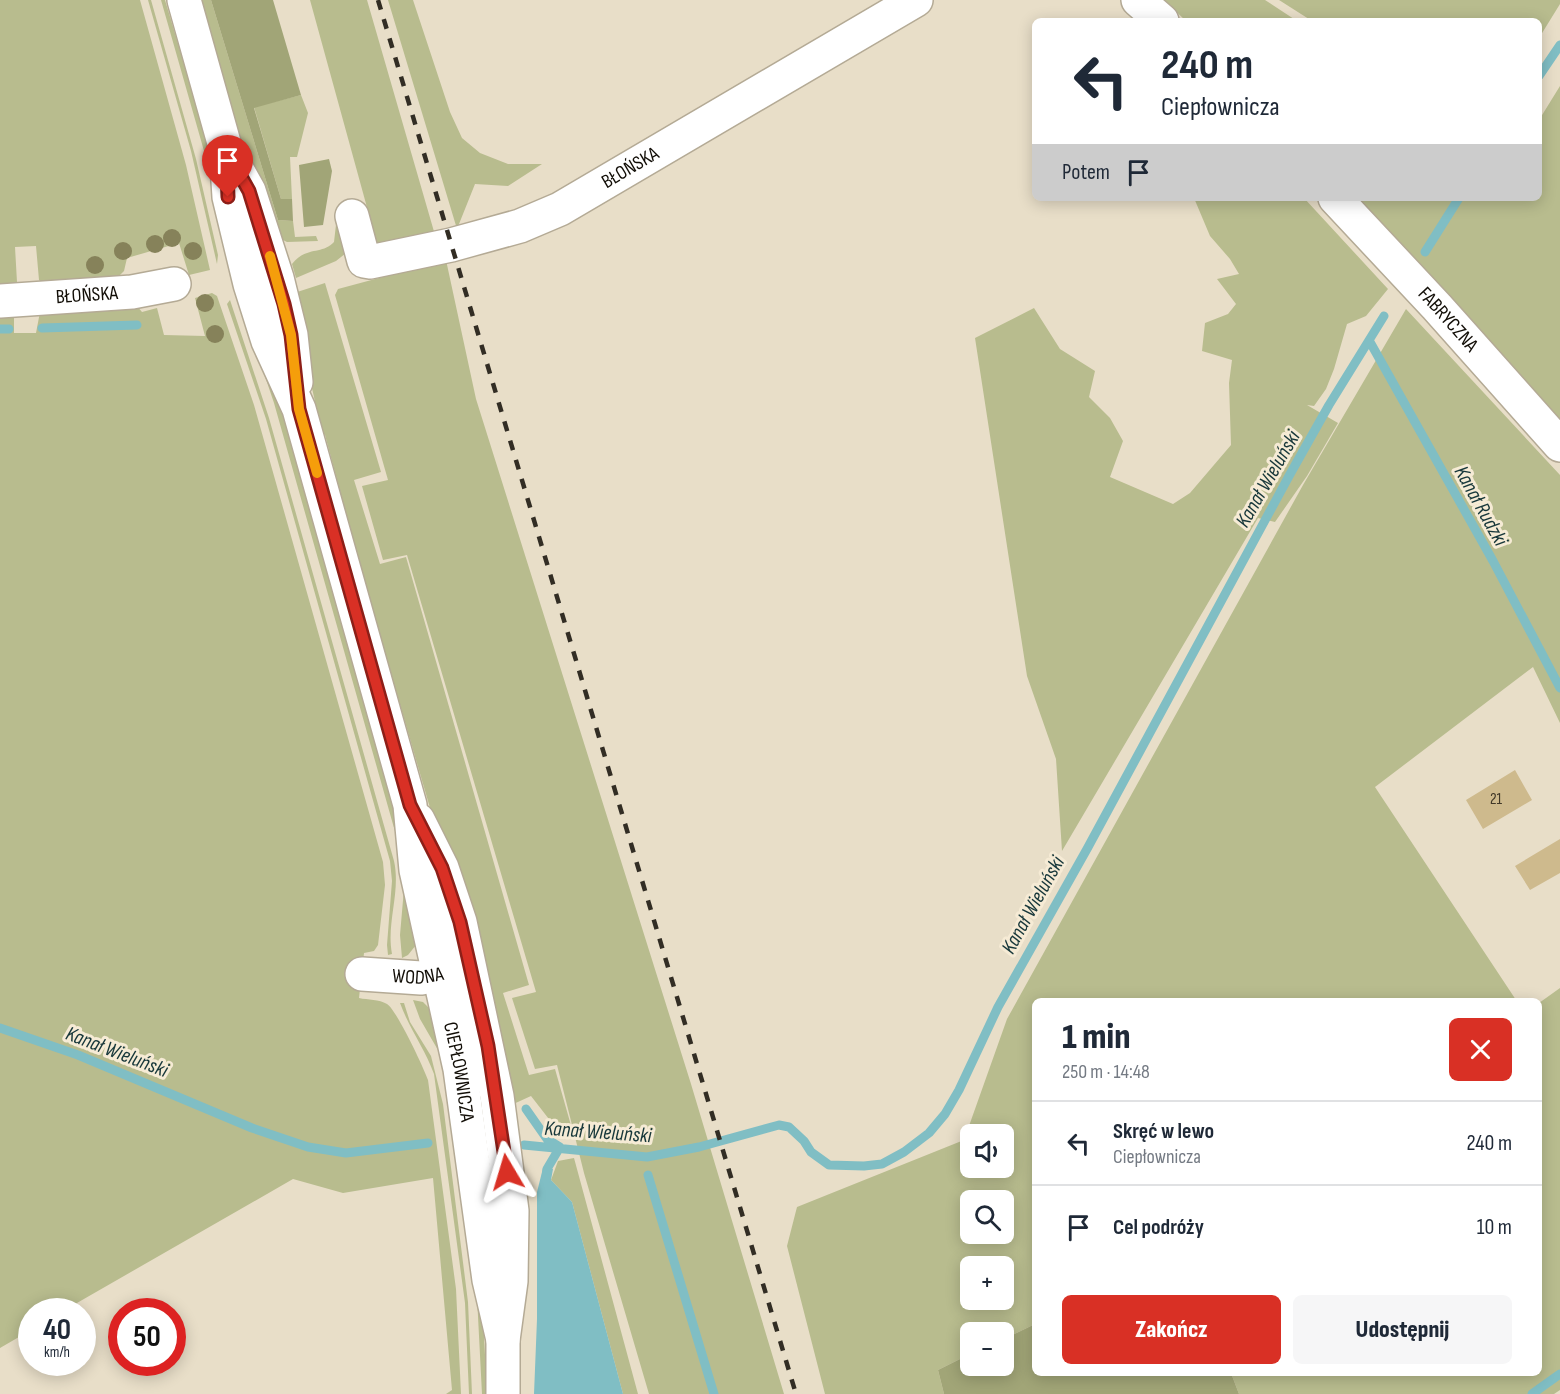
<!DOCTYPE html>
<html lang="pl">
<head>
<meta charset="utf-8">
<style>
	:root { --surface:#fff; --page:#f6f6f7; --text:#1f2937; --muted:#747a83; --line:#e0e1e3; --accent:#d93025 }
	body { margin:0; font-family:"Sofia Sans Condensed",sans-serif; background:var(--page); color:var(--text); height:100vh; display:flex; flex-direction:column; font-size:22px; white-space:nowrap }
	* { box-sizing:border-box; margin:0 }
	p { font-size:20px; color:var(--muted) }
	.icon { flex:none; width:33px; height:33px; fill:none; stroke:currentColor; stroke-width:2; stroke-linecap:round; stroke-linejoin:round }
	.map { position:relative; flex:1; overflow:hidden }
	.details { position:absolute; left:1032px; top:998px; width:510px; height:378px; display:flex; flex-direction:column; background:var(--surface); border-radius:9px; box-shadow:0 3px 15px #0003 }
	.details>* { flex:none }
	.guide { position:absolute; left:1032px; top:18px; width:510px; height:183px; border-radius:9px; box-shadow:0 3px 15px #0003; background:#fff; color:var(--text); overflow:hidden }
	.controls { position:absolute; left:960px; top:1124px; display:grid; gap:12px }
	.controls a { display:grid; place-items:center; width:54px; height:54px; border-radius:9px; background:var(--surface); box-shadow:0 3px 15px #0003; font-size:30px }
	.speed { position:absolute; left:18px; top:1298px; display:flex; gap:12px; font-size:30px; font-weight:700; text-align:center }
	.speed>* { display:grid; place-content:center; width:78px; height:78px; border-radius:50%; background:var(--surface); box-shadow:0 3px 15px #0003; line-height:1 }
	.speed small { font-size:15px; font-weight:400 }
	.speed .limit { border:9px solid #d22; background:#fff; color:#111 }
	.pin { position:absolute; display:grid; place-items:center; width:51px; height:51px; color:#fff; margin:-62px -26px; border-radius:50% 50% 50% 0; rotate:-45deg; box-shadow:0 0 6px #0007 }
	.pin .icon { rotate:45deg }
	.me { position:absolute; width:66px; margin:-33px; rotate:353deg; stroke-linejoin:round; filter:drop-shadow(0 0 4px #0008) }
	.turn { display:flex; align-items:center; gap:21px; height:126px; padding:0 30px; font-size:27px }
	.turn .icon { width:78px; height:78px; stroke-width:2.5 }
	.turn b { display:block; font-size:42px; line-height:51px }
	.then { display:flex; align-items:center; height:57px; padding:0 30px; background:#0003; gap:12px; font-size:22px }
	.round { display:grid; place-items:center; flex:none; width:63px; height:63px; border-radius:9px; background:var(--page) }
	.head { display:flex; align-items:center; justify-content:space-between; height:102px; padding:0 30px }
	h1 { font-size:36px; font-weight:800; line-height:45px }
	.primary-button { display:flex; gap:12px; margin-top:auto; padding:12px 30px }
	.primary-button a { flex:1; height:69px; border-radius:9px; background:var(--accent); color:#fff; font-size:24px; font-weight:800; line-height:69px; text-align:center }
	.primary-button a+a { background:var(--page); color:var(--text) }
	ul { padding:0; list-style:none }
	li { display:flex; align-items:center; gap:18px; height:84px; padding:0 30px; border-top:2px solid var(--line) }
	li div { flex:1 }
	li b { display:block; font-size:22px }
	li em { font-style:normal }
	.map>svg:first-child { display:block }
	.green { fill:#b8bc8e; fill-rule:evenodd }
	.forest { fill:#a1a577 }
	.water { fill:#80bec4 }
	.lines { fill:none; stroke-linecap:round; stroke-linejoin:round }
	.stream { stroke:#80bec4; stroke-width:9 }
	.building { fill:#ceba8d }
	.minor-casing { stroke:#b4aa95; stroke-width:36 }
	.major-casing { stroke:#b4aa95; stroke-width:36 }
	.minor { stroke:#fff; stroke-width:33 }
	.major { stroke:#fff; stroke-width:33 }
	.rail { stroke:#322d24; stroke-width:4.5; stroke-dasharray:10 10; stroke-linecap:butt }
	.tree { fill:#86825a }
	.route-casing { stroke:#8d1f18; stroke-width:15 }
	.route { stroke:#d93025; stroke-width:10 }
	.slow { stroke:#f59e0b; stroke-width:10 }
	.labels { text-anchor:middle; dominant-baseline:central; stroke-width:6; stroke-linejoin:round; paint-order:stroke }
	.number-label { font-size:16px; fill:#403828 }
	.street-label { font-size:20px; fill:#110d06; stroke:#f6ebd5 }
	.water-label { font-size:21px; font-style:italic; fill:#17373a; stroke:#f6ebd5 }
</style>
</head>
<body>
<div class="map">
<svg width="1560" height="1394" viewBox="0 0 1560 1394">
	<rect width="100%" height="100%" fill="#e8dec8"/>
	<!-- green -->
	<path class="green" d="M0,0H140L186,165L210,270L189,275L179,243L127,258L124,271L116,279L44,284L39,280L36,246L15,247L17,282L13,286L0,287Z
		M148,0H151L196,159L218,255L217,264L191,151Z
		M161,0H165L208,144L207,152L210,154L223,234L206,158Z
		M202,0H211L278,220L293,221L295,237L316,236L318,241L287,242L273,235L238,134Z
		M310,0H367L435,235L378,252L367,236L368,211Z
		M388,0H413L450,112L462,138L480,153L508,164H542L508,186L475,184L457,229Z
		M1164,0H1265L1297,21H1186Z
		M1279,0H1560V4L1539,38V21H1312Z
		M1560,86V423L1356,198H1539V120Z
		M301,95L308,113L297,157H290L292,199H281L254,107Z
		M1194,198H1304L1388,289L1366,316L1347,324L1334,369L1326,389L1314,406L1307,405L1338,423L1307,476L1275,522L1258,518L1062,851L1056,759L1027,676L975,338L1034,308L1060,349L1095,371L1089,397L1110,418L1123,441L1110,477L1173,504L1190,493L1231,445L1229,383L1232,360L1202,351L1205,323L1228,314L1236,304L1217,279L1239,274L1230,259L1210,236Z
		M337,216L346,253L336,261L296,278L292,264C306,246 322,255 334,242Z
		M446,260L476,399L691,1084L784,1394H649L584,1173L557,1065L535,1069L512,998L536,992L407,555L383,560L362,486L388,480L335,295L338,289Z
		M325,283L381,472L354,480L380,564L406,557L529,985L503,993L529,1075L555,1069L572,1129L552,1123L531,1096L507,1107L437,832L365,584L325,435L322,433L291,294Z
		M212,293L217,296L254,405L383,862L385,885L378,945L374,951L364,953L359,998C368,1000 379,999 387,1004C396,1009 424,1068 428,1080L456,1289L461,1394H446L452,1390L433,1178L343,1193L293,1179L63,1311H32L31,1330L0,1348V314H9L14,318V333H36L40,312L137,306L142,312L157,308L164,335L205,336L195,298Z
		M230,300L269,418L394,861C401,892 386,923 392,954L388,955L387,945L392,881L390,861L266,419L227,304Z
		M1406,309L1560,475V723L1533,667L1375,787L1516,1000H1035V1324L1004,1339V1332H970V1354L938,1370L944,1394H825L787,1246L797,1207L964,1140L1007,1019L1303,485ZM970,1134H1004V1167H970ZM970,1200H1004V1233H970ZM970,1266H1004V1299H970Z
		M248,326L279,400L395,810L416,945L408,955L402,958L400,935L405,877L396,835L274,403Z
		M1560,988V1390L1554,1394H1239L1231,1373L1539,1372V1003Z
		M413,1000L423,1002L437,1016L482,1296L487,1394H482L477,1297L442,1057L420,1019Z
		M400,1003H404L410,1022L431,1056L443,1104L468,1302L472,1394H469L465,1303L434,1074C425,1049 409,1028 400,1003Z
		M574,1158L638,1394H623L572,1202L551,1180L558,1161Z"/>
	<!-- forest -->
	<path class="forest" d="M211,0H273L301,95L254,108L281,199H292L293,221L278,220Z
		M329,159L332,171L323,225L304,227L299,165Z
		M1035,1324V1372L1231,1373L1239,1394H944L938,1370L970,1354V1365H1004V1339Z"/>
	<!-- water -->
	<path class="water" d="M543,1168L553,1169L551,1180L572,1202L623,1394H534L537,1319V1192Z"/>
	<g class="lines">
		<!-- stream -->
		<path class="stream" d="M1539,76L1560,45
			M1425,252L1459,198
			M42,328L137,325
			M0,329H9
			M1370,342L1493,561L1560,688
			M0,1028L78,1055L252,1128L308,1147L346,1153L428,1143
			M526,1109L547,1139L560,1147L547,1169L546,1179
			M524,1145L647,1157L699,1147L779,1125L789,1127L804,1141L811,1152L829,1165L864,1166L882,1164L904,1152L929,1133L945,1114L959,1090L998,1007L1087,849L1289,476L1329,405L1384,316
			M648,1175L714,1394
			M1532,1394L1560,1374"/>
	</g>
	<!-- building -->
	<path class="building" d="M1515,770L1532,800L1483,829L1466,800Z
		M1560,839V873L1530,890L1515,866Z"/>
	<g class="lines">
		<defs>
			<g id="minor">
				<path d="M1138,0L1162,21"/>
				<path id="s1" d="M1335,198L1437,307L1560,445"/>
				<path id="s2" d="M352,216L364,261L370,262L451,245L520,226L560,209L916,0"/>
				<path id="s3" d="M0,301L132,292L174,284"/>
				<path id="s4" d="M362,974L421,978L467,969"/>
			</g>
			<g id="major">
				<path d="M184,0L226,150L249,191L277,278L291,335L296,382"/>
				<path id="s5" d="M226,150L229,197L250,284L268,341L299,409L410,805L416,870L460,1069L489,1280L503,1340"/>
				<path d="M418,820L442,868L460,922L497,1096L512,1211L511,1281L503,1340V1394"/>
			</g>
		</defs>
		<!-- minor casing -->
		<use href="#minor" class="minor-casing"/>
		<!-- major casing -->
		<use href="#major" class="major-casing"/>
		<!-- minor -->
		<use href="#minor" class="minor"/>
		<!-- major -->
		<use href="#major" class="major"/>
		<!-- rail -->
		<path class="rail" d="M378,0L796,1394"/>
	</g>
	<!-- trees -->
	<g class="tree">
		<circle cx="172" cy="238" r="9"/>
		<circle cx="155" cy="244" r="9"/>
		<circle cx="123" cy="251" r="9"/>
		<circle cx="193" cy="251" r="9"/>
		<circle cx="95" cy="265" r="9"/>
		<circle cx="205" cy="303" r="9"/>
		<circle cx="215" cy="334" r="9"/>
	</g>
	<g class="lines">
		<defs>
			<path id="route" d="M228,197L226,150L249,191L284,304L291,335L299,409L410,805L442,868L460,922L488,1046L507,1172"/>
		</defs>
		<!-- route casing -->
		<use href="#route" class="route-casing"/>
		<!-- route -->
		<use href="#route" class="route"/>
		<!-- slow -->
		<path class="slow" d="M270,256L291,335L299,409L317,473"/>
	</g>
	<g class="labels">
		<!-- number labels -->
		<g class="number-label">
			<text x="1496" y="799">21</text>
		</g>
		<!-- street labels -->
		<g class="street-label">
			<text stroke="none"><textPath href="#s2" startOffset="332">BŁOŃSKA</textPath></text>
			<text stroke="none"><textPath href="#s3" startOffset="87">BŁOŃSKA</textPath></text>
			<text stroke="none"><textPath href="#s1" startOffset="166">FABRYCZNA</textPath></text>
			<text stroke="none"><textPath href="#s4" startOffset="56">WODNA</textPath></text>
			<text stroke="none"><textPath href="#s5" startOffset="954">CIEPŁOWNICZA</textPath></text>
		</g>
		<!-- water labels -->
		<g class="water-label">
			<text transform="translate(1268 479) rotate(-60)">Kanał Wieluński</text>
			<text transform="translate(1481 506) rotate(61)">Kanał Rudzki</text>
			<text transform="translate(1033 905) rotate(-61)">Kanał Wieluński</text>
			<text transform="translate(117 1052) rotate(21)">Kanał Wieluński</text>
			<text transform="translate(598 1132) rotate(4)">Kanał Wieluński</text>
		</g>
	</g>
</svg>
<div class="controls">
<a><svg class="icon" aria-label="sound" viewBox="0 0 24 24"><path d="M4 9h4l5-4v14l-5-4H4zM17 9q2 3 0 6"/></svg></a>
<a><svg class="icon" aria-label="search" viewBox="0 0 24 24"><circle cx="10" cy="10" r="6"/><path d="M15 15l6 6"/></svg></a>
<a>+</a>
<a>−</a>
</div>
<div class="speed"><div>40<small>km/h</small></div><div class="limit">50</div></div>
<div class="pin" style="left:228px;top:197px;background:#d93025"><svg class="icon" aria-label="arrive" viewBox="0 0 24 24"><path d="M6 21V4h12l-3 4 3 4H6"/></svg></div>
<svg class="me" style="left:507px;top:1172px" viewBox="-20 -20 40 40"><path d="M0-17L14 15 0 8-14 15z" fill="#d93025" stroke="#fff" stroke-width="4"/></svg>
<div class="guide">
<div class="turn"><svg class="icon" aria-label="left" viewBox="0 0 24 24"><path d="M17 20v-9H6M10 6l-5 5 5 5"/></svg><div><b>240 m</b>Ciepłownicza</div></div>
<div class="then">Potem<svg class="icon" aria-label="arrive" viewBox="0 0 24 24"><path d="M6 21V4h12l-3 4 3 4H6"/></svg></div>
</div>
<section class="details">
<div class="head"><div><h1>1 min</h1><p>250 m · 14:48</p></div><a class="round" style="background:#d93025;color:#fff"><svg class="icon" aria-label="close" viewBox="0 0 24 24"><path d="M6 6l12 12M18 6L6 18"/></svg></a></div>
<ul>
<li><svg class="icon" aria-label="left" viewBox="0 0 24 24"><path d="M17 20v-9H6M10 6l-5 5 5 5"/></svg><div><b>Skręć w lewo</b><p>Ciepłownicza</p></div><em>240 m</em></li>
<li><svg class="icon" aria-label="arrive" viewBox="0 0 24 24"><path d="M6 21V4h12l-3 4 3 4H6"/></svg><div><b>Cel podróży</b></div><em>10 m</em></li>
</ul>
<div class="primary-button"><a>Zakończ</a><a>Udostępnij</a></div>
</section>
</div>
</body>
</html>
